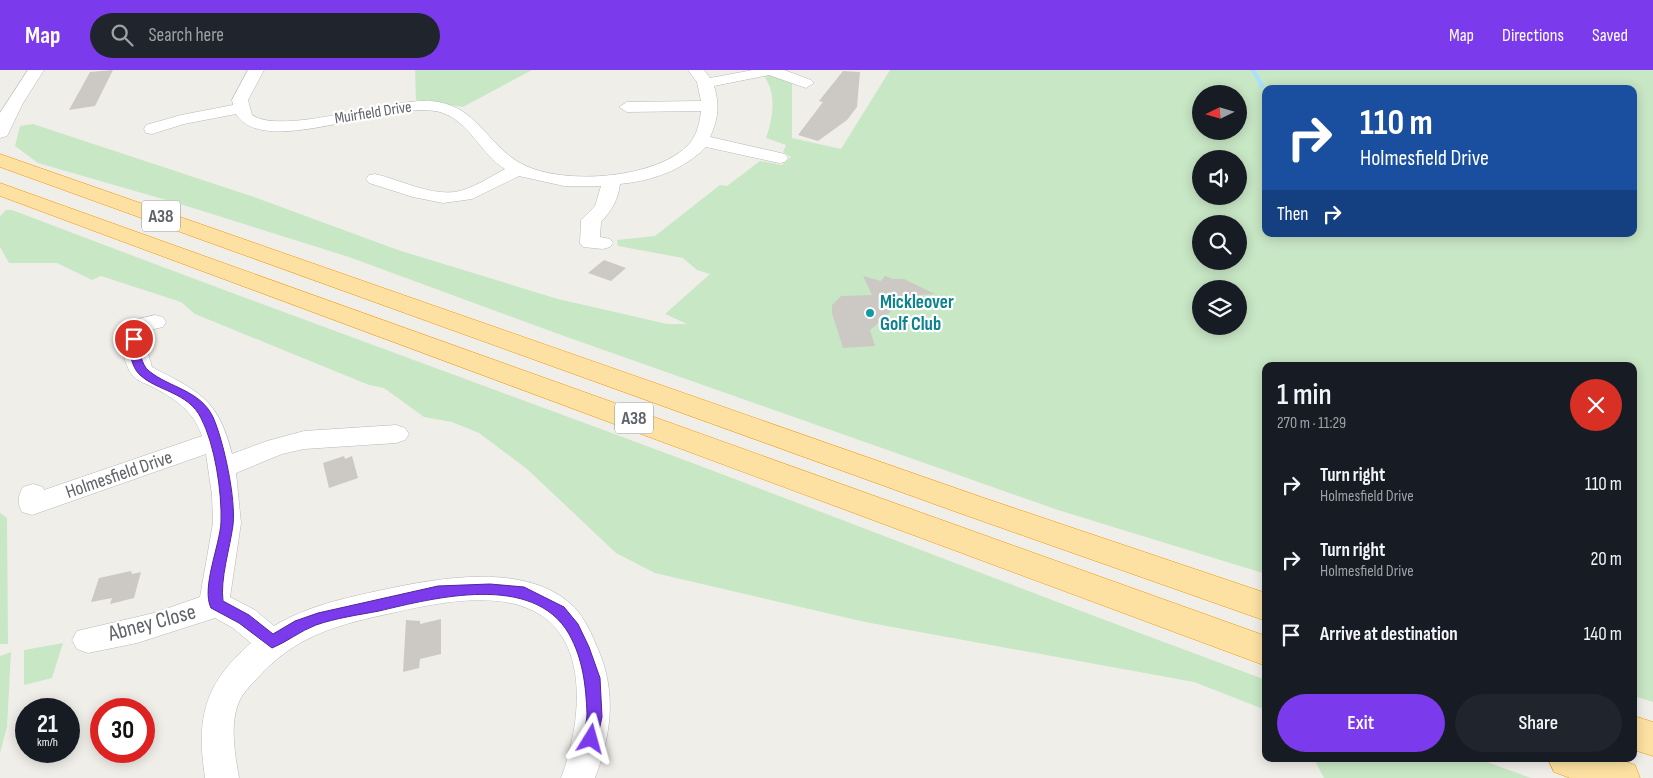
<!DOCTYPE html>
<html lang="en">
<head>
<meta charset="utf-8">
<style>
	:root { --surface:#171b24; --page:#20242c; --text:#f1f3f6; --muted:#9ea1a6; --accent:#7c3aed }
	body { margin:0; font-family:"Sofia Sans Condensed",sans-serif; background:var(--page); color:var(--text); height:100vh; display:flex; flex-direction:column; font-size:19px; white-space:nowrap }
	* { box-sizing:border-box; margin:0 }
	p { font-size:16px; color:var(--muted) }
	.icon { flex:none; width:28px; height:28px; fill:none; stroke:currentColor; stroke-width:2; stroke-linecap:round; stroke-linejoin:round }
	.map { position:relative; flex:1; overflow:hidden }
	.sheet { position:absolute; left:1262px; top:292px; width:375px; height:400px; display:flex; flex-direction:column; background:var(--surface); border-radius:10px; box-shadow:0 2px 12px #0003 }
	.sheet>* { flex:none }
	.guide { position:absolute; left:1262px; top:15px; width:375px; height:152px; border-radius:10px; box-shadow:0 2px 12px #0003; background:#1a4fa0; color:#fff; overflow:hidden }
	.needle { width:32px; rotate:265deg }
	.fabs { position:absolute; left:1192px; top:15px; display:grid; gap:10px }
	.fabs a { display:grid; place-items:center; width:55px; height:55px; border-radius:50%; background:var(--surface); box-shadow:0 2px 12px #0003; font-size:25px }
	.speed { position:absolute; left:15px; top:628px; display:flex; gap:10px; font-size:25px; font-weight:700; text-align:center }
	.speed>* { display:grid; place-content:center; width:65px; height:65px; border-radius:50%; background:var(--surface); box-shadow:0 2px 12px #0003; line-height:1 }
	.speed small { font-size:12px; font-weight:400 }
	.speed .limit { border:8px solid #d22; background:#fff; color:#111 }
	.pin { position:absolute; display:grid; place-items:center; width:42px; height:42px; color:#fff; margin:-21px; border:2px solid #fff; border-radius:50%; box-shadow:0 1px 5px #0007 }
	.me { position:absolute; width:55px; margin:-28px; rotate:8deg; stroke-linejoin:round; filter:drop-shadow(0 0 4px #0008) }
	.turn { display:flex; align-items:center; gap:18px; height:105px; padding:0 15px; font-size:22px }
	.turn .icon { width:65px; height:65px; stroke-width:2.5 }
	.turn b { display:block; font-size:35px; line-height:42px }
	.then { display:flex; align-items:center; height:48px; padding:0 15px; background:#0003; gap:10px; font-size:19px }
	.round { display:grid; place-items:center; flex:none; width:52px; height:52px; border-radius:26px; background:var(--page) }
	.summary { display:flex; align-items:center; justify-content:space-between; height:85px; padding:0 15px }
	h1 { font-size:30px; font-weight:600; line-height:38px }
	.action { display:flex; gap:10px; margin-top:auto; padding:10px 15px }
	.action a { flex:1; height:58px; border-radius:30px; background:var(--accent); color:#fff; font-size:20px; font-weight:600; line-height:58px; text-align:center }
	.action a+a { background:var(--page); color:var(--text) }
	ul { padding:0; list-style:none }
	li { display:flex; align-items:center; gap:15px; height:75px; padding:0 15px }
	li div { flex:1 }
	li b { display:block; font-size:19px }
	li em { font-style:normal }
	header { display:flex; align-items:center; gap:30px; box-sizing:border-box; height:70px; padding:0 25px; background:var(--accent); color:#fff }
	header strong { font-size:24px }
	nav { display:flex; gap:28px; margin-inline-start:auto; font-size:18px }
	.search { width:350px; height:45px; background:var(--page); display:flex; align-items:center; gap:12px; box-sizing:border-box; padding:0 18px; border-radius:28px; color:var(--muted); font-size:19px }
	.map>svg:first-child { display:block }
	.green { fill:#c8e7c5; fill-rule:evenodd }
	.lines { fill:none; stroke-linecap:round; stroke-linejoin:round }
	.stream { stroke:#abe0fd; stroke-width:4.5 }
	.building { fill:#ccc9c4 }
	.minor-casing { stroke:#b5b8bb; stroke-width:1 }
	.secondary-casing { stroke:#b4b7bb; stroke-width:1 }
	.trunk-casing { stroke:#f49504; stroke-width:1 }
	.minor { fill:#fff; fill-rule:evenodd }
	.secondary { fill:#fff; fill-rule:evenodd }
	.trunk { fill:#fce1a2; fill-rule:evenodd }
	.route { fill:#7c3aed; stroke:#51269a }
	.culture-dot { fill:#0f9aa8; stroke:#fff; stroke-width:2 }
	.labels { text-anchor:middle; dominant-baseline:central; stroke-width:4.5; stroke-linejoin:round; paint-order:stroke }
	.far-street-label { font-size:16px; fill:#5f6367; stroke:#fff }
	.shield { fill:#fff; stroke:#8f9295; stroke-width:1 }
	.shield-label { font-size:18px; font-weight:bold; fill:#5f6367 }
	.culture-label { font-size:19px; font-weight:bold; fill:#0d838f; stroke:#fff; text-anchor:start }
	.street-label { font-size:19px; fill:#5f6367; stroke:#fff }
	.near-street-label { font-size:22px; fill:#5f6367; stroke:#fff }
</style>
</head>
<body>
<header>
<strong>Map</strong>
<div class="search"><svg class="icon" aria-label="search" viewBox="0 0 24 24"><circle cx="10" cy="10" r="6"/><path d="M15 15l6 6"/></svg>Search here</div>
<nav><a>Map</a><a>Directions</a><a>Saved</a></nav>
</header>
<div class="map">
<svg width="1653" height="708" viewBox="0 0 1653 708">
	<rect width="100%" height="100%" fill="#f0eee8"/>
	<!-- green -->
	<path class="green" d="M415,0H532L463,37L416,30Z
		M890,0H1653V632L1634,626V296H1266V504L1058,440L564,266L349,187L180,134L38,93L15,76L20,56L33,54L251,126L398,180L558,229L667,254H687L665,244L710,204L697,200L683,188L618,176L617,170L655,166L720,115L727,116L760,91L782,95L791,87L783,82L786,75L766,68C773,48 777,24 764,6L772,5L792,12V68L841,79ZM1266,19H1634V164H1266ZM1201,24H1239V61H1201ZM1201,89H1239V126H1201ZM1201,154H1239V191H1201ZM1201,219H1239V256H1201Z
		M6,140H12C237,226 462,307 687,391C880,464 1073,539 1266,610V640L1194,612L865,552L655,503L616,483L527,399L479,363L452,352L424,347L384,318L369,315L195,244L181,232L101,206L92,210L57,193H9L0,177V146Z
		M0,443L7,448L8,574H0Z
		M63,573L52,608L24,615V580Z
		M11,582L7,657L0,683V586Z
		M1314,689H1479L1531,708H1324Z"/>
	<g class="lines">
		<!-- stream -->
		<path class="stream" d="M1253,0L1262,16"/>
	</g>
	<!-- building -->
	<path class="building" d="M113,0L95,36L69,40L90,2Z
		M843,1L860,2L857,37L847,50L818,71L798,65L823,32L819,31Z
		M604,190L626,198L611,211L588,203Z
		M863,206L881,211L885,206L893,209H904L935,224L903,226L886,247L870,260L875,276L843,278L832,243V235L841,226L872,225Z
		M344,386L345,389L352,386L358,408L329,418L323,393Z
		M131,501L132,504L141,502L134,528L110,534L112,528L91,532L99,508Z
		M441,549V584L420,589L419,598L403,602L406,550L420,551V554Z"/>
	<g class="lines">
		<defs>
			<path id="minor" d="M248,0H264L248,30L252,45C282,66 390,28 431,31C478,35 486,75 522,94C563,116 659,109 690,73C697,65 700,51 701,41L627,42L619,37L627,32L701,31L697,12L688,0H704L710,8L753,0H784L811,10L814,13L806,18L769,5L714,16C720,35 718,50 710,67L785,84L788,88L785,92L779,93L706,77C683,100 652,111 620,114C618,130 612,140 601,152L600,167L610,169L613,173L610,177L603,179L583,177L580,173L581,150L595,136L601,116H564L519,106L472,129L443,133L413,127L369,113L366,109L369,105L375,104C401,110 428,125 455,122C472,119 490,107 505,99C481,84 470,53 443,43C395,26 265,91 236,44L184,54L152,64L146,63L144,59L146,55L181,45L233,35L232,30Z
				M155,245L163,247L166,252L163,257L145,261L147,280L152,297C199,322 218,328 232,384L267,371L304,361L396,355L405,358L409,364L405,370L396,373L304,379L282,384L236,403L241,453L230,527L255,540L274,556C307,536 345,528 382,520C438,508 528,491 574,537C585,548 592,565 598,579C617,623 611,665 595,708H561C581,655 593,564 527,538C488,522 431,534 392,543C342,554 302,563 264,601C257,609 248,617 242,626C228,649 235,684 239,708H205C196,647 204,614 251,573L233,558L215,548L137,573L88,583L77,579L72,570L77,561L154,543L200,527L213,453L212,425L206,384L32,445L22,442C17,433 18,426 23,417L33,414L43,417L44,420L202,366C193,340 175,329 151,316C146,314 138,311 134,307C123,296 118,265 126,252Z"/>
			<path id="secondary" d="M28,0H44L23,33L9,62L7,66L0,68V43Z"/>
			<path id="trunk" d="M0,84L984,428L1266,523V551L962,444L0,97Z
				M0,113L1266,566V596L0,126Z
				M1634,646L1653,652V686L1634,680Z
				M1548,689H1619L1635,695L1640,708H1570L1554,702Z"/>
		</defs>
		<!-- minor casing -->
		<use href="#minor" class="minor-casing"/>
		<!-- secondary casing -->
		<use href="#secondary" class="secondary-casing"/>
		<!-- trunk casing -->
		<use href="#trunk" class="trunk-casing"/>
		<!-- minor -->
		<use href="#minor" class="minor"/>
		<!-- secondary -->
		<use href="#secondary" class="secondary"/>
		<!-- trunk -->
		<use href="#trunk" class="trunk"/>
	</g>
	<!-- route -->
	<path class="route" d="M134,266L139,269C139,279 141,295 149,301C170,318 200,320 213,347C224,372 236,429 233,455C230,478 220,509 223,531L249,545L273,564L295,551L318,543L438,516L490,514L524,517L564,537L578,554L589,577L600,608L602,647L596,674L591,676L586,674C581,665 587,654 587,644C586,616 583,589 569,564C533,502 434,528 379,541C358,545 336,548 316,555C300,561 287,572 272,578L239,553L211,538C201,518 220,475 221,452C222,422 215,375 201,348C188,322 157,321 140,305C131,297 129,280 129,269Z"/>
	<!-- markers -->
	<circle class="culture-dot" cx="870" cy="243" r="5"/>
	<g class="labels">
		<!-- far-street labels -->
		<g class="far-street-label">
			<text transform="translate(373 43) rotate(-9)">Muirfield Drive</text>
		</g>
		<!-- shield labels -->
		<g class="shield">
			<rect x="142" y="130.5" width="38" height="31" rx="4"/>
			<rect x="615" y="332.5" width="38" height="31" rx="4"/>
		</g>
		<g class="shield-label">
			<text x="161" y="146">A38</text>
			<text x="634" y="348">A38</text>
		</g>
		<!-- culture labels -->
		<g class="culture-label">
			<text x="880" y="232">Mickleover<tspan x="880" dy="22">Golf Club</tspan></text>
		</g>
		<!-- street labels -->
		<g class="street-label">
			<text transform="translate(119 405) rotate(-19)">Holmesfield Drive</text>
		</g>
		<!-- near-street labels -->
		<g class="near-street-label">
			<text transform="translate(152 553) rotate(-15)">Abney Close</text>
		</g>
	</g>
</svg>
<div class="fabs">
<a><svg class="needle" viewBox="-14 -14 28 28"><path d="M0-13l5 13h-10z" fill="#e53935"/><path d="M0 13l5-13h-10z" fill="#9ea1a6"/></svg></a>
<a><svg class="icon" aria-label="sound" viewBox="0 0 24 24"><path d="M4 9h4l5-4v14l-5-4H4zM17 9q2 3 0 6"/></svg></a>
<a><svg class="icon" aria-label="search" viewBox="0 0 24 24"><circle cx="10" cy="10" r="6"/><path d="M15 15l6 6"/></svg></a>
<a><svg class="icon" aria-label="layers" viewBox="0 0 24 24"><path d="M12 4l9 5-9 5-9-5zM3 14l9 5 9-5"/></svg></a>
</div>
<div class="speed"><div>21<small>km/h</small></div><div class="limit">30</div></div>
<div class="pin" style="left:134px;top:269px;background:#d93025"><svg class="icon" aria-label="arrive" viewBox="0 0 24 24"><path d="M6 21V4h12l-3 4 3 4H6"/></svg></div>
<svg class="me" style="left:591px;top:669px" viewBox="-20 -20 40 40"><path d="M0-17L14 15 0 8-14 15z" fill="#7c3aed" stroke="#fff" stroke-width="4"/></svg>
<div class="guide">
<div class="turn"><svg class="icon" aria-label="right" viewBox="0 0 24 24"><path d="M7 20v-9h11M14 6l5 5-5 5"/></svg><div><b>110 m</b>Holmesfield Drive</div></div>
<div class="then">Then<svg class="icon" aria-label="right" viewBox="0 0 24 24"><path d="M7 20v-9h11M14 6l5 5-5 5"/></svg></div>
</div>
<section class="sheet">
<div class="summary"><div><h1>1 min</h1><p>270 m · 11:29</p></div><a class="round" style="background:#d93025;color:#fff"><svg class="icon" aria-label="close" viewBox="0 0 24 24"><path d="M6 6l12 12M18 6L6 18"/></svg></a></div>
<ul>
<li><svg class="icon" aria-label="right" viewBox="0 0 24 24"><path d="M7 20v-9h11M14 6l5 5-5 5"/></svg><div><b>Turn right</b><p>Holmesfield Drive</p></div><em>110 m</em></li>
<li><svg class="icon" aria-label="right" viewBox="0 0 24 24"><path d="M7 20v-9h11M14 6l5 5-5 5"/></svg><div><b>Turn right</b><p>Holmesfield Drive</p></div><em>20 m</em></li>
<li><svg class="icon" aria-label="arrive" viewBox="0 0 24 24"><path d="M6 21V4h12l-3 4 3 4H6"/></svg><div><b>Arrive at destination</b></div><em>140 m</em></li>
</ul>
<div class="action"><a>Exit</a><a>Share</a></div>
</section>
</div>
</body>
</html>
